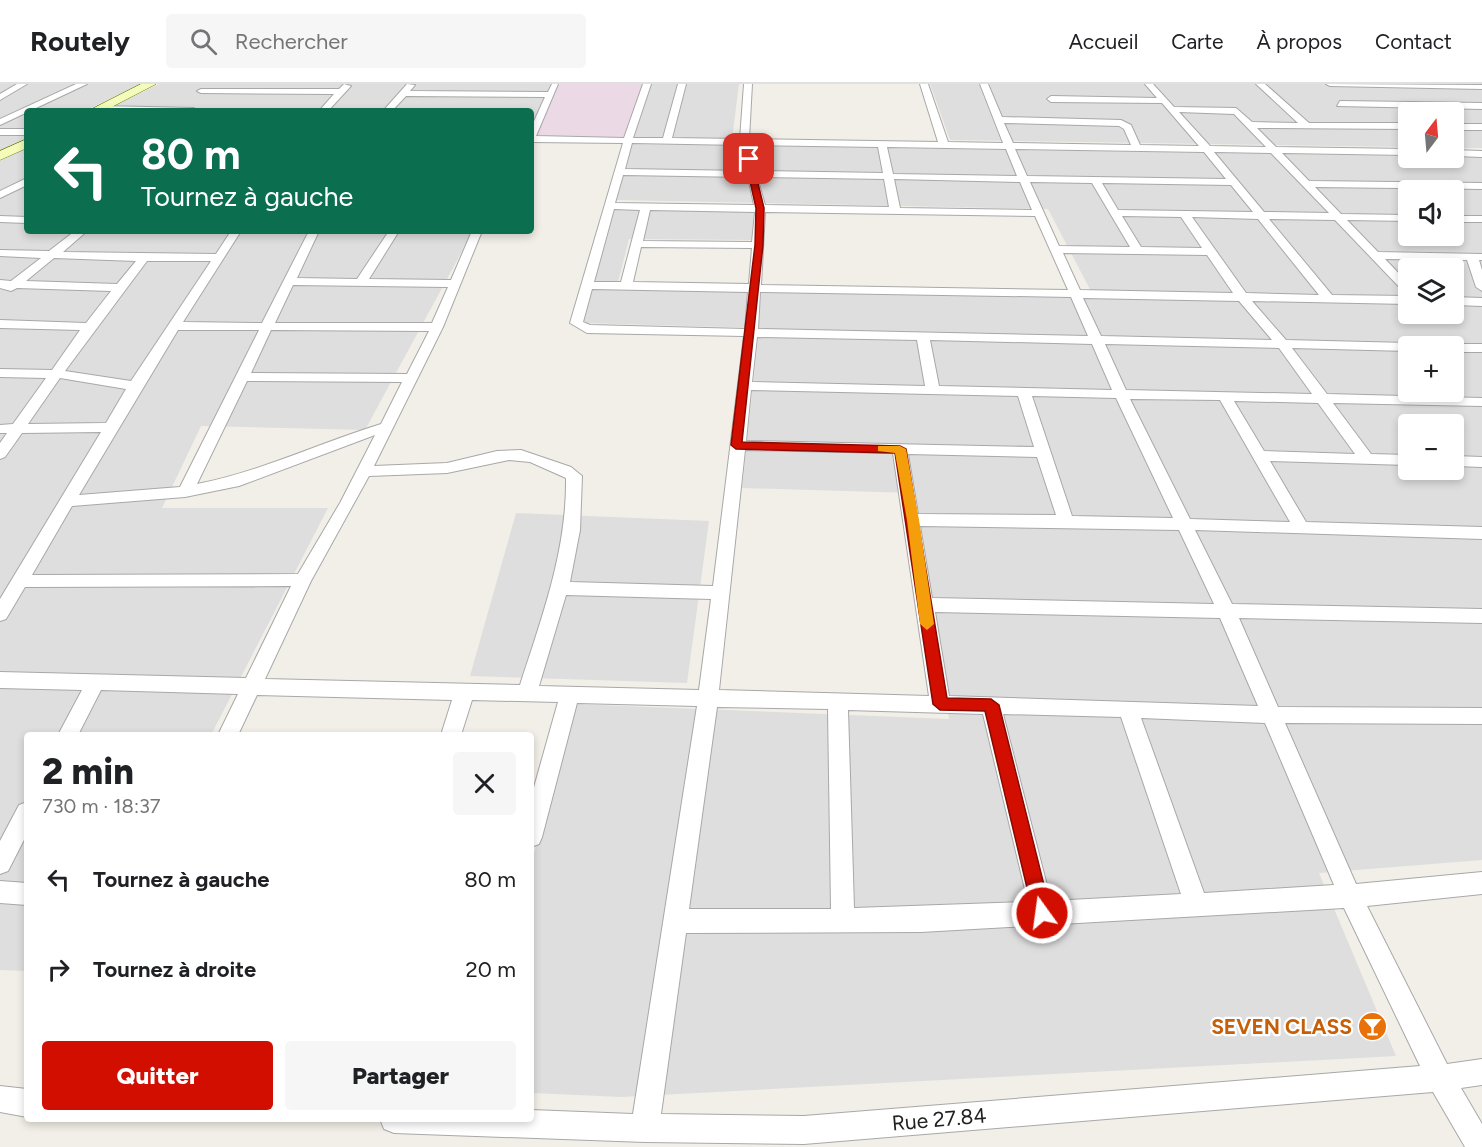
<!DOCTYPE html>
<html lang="fr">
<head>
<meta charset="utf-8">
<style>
	:root { --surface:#fff; --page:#f6f6f6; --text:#202124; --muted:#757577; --line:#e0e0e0; --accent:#d20e00 }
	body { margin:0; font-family:Figtree,sans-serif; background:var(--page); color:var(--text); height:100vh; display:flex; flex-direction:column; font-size:22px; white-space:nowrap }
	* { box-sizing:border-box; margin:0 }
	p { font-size:20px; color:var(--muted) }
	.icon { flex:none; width:33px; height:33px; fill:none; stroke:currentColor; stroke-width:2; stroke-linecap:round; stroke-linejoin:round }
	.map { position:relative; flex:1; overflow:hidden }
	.sheet { position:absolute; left:24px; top:648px; width:510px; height:390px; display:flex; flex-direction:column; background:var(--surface); border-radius:6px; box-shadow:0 3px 9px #0003 }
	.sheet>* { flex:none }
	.top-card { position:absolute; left:24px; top:24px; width:510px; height:126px; border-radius:6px; box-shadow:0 3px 9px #0003; background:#0b6e4f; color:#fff; overflow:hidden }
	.needle { width:39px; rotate:16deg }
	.controls { position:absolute; left:1398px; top:18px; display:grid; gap:12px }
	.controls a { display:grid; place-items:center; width:66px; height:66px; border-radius:6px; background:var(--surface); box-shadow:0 3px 9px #0003; font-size:30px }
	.pin { position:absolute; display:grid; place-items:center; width:51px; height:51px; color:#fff; margin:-26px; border-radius:12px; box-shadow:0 3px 9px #0006 }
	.me { position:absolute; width:66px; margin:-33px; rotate:346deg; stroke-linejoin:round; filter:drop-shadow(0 0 4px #0008) }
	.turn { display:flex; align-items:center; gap:21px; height:126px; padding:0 18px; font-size:27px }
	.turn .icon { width:78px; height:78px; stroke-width:2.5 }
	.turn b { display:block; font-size:42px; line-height:51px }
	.round { display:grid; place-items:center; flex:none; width:63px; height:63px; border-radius:6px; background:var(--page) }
	.headline { display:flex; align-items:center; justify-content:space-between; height:102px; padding:0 18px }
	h1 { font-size:36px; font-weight:800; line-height:45px }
	.action { display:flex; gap:12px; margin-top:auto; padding:12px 18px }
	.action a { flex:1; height:69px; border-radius:6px; background:var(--accent); color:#fff; font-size:24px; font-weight:800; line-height:69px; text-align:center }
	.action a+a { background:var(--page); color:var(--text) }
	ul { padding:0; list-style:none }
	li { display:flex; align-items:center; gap:18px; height:90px; padding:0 18px }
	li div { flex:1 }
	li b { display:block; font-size:22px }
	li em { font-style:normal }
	header { display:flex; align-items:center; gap:36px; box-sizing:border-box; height:84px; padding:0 30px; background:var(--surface); border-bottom:2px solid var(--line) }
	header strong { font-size:28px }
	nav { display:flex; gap:33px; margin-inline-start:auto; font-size:21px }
	.search { width:420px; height:54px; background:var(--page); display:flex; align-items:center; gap:15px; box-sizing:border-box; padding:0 21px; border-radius:6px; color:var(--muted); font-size:22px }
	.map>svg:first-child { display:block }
	.residential { fill:#dfdede; fill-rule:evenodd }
	.industrial { fill:#ebd9e6 }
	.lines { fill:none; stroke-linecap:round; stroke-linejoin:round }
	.street-casing { stroke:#a8a8a8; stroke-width:2 }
	.secondary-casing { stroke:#687e02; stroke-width:1 }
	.street { fill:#fff; fill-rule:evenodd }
	.secondary { fill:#f4fbbb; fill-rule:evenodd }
	.route { fill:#d20e00; stroke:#880900; stroke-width:1.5 }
	.slow { fill:#f59e0b }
	.labels { text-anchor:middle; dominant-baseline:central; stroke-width:4.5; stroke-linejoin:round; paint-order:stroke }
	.near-food-label { font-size:21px; font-weight:bold; fill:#c56008; stroke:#fff; text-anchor:end }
	.near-street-label { font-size:21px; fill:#212121; stroke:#fff }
</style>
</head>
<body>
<header>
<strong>Routely</strong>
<div class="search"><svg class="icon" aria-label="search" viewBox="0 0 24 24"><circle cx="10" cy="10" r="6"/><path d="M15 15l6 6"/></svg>Rechercher</div>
<nav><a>Accueil</a><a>Carte</a><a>À propos</a><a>Contact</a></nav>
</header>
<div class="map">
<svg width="1482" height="1063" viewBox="0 0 1482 1063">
	<rect width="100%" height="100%" fill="#f1efe7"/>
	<!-- residential -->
	<path class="residential" d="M0,0H141L84,27H27V54L0,67Z
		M159,0H553L531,40V27H103Z
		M648,0H739L732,55L631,54Z
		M930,0H1482V64H1454V28H1408V63L950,56Z
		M631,60L1482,73V776L1319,789L1396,972L621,1013L531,1009V781L573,620L949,635L912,409L742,404L759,244L583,239L615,124L754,126L752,156L629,155L616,206L1094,213L1048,125L615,116ZM1408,106H1454V152H1408ZM1408,184H1454V230H1408ZM1408,262H1454V308H1408ZM1408,340H1454V386H1408Z
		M27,64V147H473L365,346L201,342L162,424H328L211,651H27V887L0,886V77Z
		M516,429L709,437L687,599L470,592Z"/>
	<!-- industrial -->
	<path class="industrial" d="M553,0H648L631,54H531V40Z"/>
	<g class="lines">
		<defs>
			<path id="street" d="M17,0H27L0,16V10Z
				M76,0H87L0,41V35Z
				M344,0L351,2L328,27H319L334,10L201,9L197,7L201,5H339Z
				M407,0L415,1L410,7L548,8L552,0H558L536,52L624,54L643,0H651L633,54H663L678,0H686L672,54L740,55L744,0H752L749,55L938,58L920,0H928L948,58L1003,59L980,0H988L1002,33L1121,36L1131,41L1140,61L1199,62L1162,19L1051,18L1047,15L1051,12L1157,14L1145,0H1153L1174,23L1236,24L1252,38L1298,39L1256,0H1265L1309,39H1408V45L1257,44L1276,63L1408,65V71L1282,69L1309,97L1482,99V105L1315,103L1341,130L1408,131V137L1347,136L1378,168L1482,170V176H1479L1482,186V207L1476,203L1467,176L1385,175L1408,199V208H1404L1335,136L1269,135L1332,211L1408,212V220L1252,217L1286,256L1408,259L1414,262H1408V267L1292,264L1327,310L1482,314V322L1333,319L1371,370L1408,371V381L1270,377L1306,438L1482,443V455L1195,446L1232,520L1482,525V539L1239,534L1278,623L1482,624V640L1285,639L1356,800L1482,788V810L1367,822L1447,980L1482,975V1001L1461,1004L1482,1040V1063H1465L1433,1008L804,1060L645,1058L394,1049L384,1045L380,1035H531V1026L633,1030L697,622L577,619L542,753L539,760L531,763V714L558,618L472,616L461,651H441L452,616L257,611L238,651H218L238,610L101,606L78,651H58L82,606L0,604V588L246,594L291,502L25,503L6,535L0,537V515L101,348L22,349L5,373L0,375V359L7,349H0V341L13,340L46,294L0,293V285L52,286L80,246L0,244V236L86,239L111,207L17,204L11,207L0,204V196L11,197L41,174L0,172V166L49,167L75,147H87L63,168L216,170L231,147H241L183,238L262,239L309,147H319L297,194L357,195L389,147H399L369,195L451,196L472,147H482L443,243L374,382L447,379L497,367L521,366L571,383L582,392L580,446L570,498L713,502L744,252L587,249L570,239L623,59L531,58V44L545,13L406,12L392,27H383ZM1179,28L1234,30L1266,63L1210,62ZM1004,39L1119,42L1124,45L1131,61L1013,59ZM632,59L740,61L746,87L625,85ZM749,61L878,63L883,89L756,87ZM887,63L1006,65L1017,92L893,90ZM1015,65L1204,68L1226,95L1027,92ZM1214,68L1271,69L1329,129L1264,128ZM623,91L748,93L754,121L615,119ZM757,93L884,95L889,123L765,121ZM894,95L1020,98L1032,126L900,124ZM1030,98L1092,99L1130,163L1059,162ZM1102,99L1231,101L1253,128L1118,126ZM614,125L640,126L621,198H594ZM650,126L755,128L752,158L643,157ZM765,128L1035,132L1068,206L761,201ZM1122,132L1181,133L1202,164L1141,163ZM1192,133L1258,135L1319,211L1246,209ZM641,163L752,164L749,200L633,198ZM1063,169L1207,171L1233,209L1080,206ZM54,174L136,177L117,200L26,197ZM147,177H211L131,297L65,287ZM293,201L448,203L432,239H275ZM592,205L748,208L745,245L590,241L583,238ZM760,208L1071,213L1088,252L758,245ZM1083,214L1239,217L1272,256L1101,252ZM178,246H259L180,403L79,411ZM271,246L429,247L407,290L251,289ZM757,253L917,256L925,302L752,298ZM930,256L1092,260L1112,306L939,302ZM1105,260L1279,264L1312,310L1126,306ZM60,294L126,305L106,339L28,340ZM247,297L402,298L381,340C319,359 260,388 197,400ZM751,306L1018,312L1034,363L746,357ZM1032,312L1116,314L1173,434L1072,432ZM1130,315L1220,316L1290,438L1190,435ZM1234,317L1318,319L1355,370L1264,367ZM375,351L340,419L298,490L32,491L72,422L185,413L239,402ZM745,366L893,369L929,612L719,606ZM908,370L1037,373L1056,431L918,430ZM509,376L530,378L566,394C567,466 542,533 520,601L265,595L311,497L369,392L447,389ZM920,442L1179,446L1214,520L932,514ZM566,511L711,515L699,606L539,602ZM935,528L1220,534L1258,622L949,612ZM717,623L828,625L831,825H689ZM848,626L983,630L1028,818L854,824ZM1003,630L1121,633L1181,810L1051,817ZM1141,634L1265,639L1334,801L1204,809ZM1344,824L1420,982L804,1032L661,1030L686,849L921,848Z
				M1326,0L1482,1V5L1330,2Z
				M1340,17L1482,19V25L1337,22Z
				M98,22L194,24L198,27H95Z
				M1454,40H1482V46H1454Z
				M0,45H27V51H0Z
				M1454,66L1482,67V73L1454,72Z
				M27,94V101L0,114V107Z
				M0,132L27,133V139L0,138Z
				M1454,132H1482V138H1454Z
				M1454,213L1482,214V222L1454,221Z
				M1454,260H1482V268H1454V262H1449Z
				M1454,372L1482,373V383L1454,382Z
				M27,718V750L8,787L0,790V757L19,721Z
				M0,797L27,799V821L0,819Z
				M0,1002L27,1005V1033L0,1028Z"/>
			<path id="secondary" d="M141,0H156L104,27H88Z
				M27,55V64L0,76V67Z"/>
		</defs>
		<!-- street casing -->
		<use href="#street" class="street-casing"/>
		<!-- secondary casing -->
		<use href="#secondary" class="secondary-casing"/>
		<!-- street -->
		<use href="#street" class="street"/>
		<!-- secondary -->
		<use href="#secondary" class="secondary"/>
	</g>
	<!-- route -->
	<path class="route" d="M749,72L752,75L764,124L763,161L742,358L900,362L906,365L947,614L991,615L999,621L1051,829L1049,835L1042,838L1036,835L1033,829L985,627L940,626L933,620L895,369L736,365L731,361L755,161L756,124L745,75Z"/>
	<!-- slow -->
	<path class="slow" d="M878,362H900L906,365L919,436L934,540L927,546L920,540L907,436L895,369L878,367Z"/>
	<!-- icons -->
	<defs>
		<symbol id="bar-disc" viewBox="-11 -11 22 22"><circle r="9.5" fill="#e8710a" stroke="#fff"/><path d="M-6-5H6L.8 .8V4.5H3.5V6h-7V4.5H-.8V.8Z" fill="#fff"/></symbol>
	</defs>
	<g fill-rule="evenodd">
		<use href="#bar-disc" x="1356" y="926" width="33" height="33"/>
	</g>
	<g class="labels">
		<!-- near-food labels -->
		<g class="near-food-label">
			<text x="1352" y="942">SEVEN CLASS</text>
		</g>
		<!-- near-street labels -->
		<g class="near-street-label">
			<text transform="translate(939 1035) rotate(-5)">Rue 27.84</text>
		</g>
	</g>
</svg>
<div class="controls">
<a><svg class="needle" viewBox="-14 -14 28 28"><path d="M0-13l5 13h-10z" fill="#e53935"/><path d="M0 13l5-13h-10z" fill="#757577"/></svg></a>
<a><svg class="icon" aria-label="sound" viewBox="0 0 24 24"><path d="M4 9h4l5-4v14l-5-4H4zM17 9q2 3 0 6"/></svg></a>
<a><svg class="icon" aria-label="layers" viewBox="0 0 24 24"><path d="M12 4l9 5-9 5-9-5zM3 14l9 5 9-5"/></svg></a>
<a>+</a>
<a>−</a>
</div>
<div class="pin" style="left:749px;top:75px;background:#d93025"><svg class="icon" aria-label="arrive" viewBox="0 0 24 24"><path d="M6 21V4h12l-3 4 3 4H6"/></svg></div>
<svg class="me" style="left:1042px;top:829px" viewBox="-20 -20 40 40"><circle r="17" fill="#d20e00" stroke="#fff" stroke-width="3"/><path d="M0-11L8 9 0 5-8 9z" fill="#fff"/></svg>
<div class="top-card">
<div class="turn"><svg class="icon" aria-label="left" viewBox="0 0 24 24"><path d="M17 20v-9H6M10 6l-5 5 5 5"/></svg><div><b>80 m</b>Tournez à gauche</div></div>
</div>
<section class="sheet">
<div class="headline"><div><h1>2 min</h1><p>730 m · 18:37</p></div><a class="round"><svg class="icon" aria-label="close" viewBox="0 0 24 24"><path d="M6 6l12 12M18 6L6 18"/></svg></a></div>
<ul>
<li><svg class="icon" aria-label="left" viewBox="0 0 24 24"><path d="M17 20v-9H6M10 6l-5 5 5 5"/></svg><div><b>Tournez à gauche</b></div><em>80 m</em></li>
<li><svg class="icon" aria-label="right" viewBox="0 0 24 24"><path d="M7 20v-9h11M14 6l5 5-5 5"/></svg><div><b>Tournez à droite</b></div><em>20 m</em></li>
</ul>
<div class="action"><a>Quitter</a><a>Partager</a></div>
</section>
</div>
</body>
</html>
